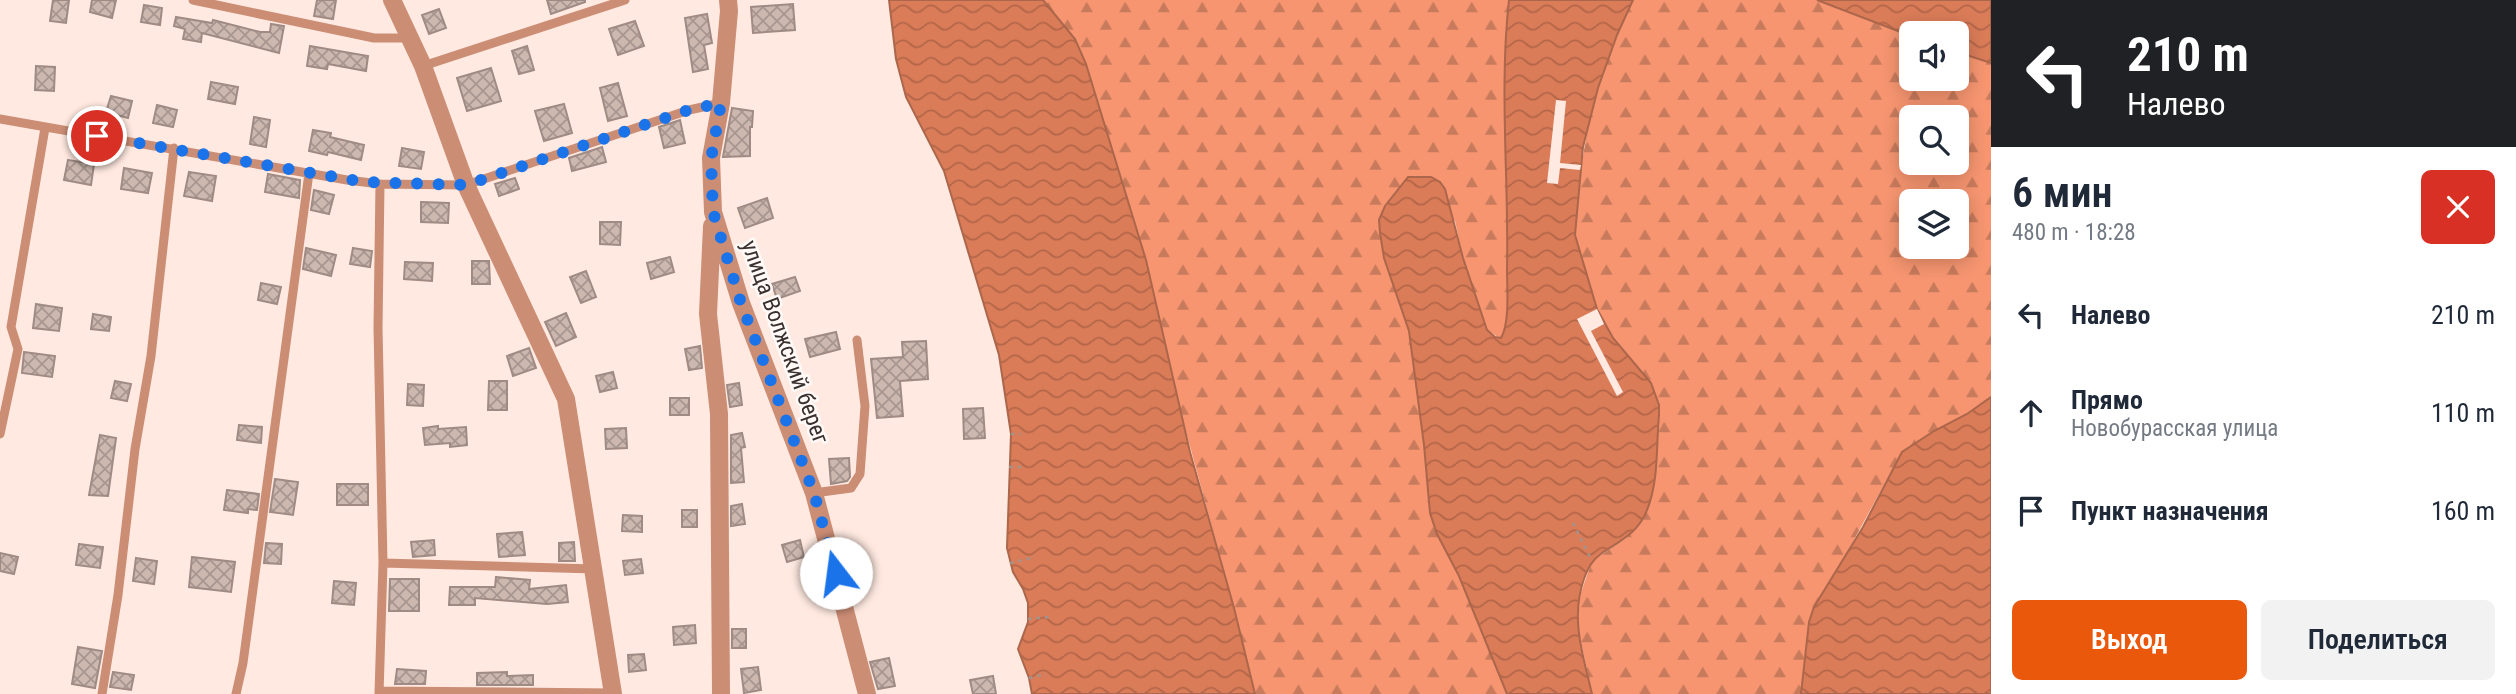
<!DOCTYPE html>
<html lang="ru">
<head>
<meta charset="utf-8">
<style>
	:root { --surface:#fff; --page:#f2f2f3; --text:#1f2937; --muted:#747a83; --accent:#ea580c }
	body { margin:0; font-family:"Roboto Condensed",sans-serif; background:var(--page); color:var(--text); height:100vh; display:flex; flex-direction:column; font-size:26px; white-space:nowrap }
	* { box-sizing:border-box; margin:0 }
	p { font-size:23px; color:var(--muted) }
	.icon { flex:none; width:38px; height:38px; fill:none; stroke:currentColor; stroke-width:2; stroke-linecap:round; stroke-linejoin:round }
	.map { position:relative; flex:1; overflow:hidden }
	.details { display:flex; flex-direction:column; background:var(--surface); width:525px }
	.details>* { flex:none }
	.hud { background:#202124; color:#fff; overflow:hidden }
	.buttons { position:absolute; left:1899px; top:21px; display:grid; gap:14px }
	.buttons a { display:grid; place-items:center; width:70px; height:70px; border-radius:10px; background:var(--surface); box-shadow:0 4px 18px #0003; font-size:35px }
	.pin { position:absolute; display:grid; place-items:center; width:60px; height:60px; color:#fff; margin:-30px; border:4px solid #fff; border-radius:50%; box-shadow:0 2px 7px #0007 }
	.me { position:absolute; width:77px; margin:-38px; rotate:345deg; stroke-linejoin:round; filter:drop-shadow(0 0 5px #0008) }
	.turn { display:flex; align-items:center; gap:24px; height:147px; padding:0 21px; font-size:32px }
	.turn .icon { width:91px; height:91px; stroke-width:2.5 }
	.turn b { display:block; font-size:49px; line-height:60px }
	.round { display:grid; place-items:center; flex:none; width:74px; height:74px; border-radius:10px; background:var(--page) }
	.summary { display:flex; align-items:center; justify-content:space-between; height:119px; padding:0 21px }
	h1 { font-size:42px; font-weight:600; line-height:52px }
	.action { display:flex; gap:14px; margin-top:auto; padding:14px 21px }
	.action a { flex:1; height:80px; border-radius:10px; background:var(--accent); color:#fff; font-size:28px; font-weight:600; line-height:80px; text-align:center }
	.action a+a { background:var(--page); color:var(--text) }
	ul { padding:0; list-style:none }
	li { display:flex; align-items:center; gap:21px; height:98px; padding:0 21px }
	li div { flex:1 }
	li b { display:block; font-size:26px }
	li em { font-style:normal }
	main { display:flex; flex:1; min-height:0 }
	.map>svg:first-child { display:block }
	.forest { fill:url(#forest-firs); fill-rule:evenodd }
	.water { fill:url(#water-waves); stroke:#ab664b; stroke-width:2 }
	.pier { fill:#ffe9e0 }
	.building { fill:url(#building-cross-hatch); stroke:#9f8b84; stroke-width:2 }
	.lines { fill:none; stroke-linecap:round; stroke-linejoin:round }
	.path { stroke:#a3938d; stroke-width:2.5; stroke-dasharray:3.5 5; stroke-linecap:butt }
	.service { stroke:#cc8d75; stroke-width:9 }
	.minor { stroke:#cc8d75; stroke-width:18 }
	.route { stroke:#1a73e8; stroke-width:12; stroke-dasharray:0 21.6 }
	.labels { text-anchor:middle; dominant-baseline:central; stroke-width:5; stroke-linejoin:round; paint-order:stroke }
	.street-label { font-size:23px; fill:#3a312e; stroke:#fffaf8 }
</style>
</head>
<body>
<main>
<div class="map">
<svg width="1991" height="694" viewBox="0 0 1991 694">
	<defs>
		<pattern id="forest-firs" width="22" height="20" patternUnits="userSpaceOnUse" patternTransform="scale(1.75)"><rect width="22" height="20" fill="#f69570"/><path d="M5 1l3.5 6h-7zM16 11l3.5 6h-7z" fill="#c87a5c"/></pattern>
		<pattern id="water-waves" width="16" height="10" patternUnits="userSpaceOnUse" patternTransform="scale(1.75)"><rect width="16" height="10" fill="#db7c58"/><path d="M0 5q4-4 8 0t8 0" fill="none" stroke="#b36649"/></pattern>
		<pattern id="building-cross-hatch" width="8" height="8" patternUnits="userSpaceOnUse" patternTransform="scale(1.75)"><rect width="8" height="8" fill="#cdb8b0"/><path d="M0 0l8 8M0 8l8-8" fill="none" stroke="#a79690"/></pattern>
	</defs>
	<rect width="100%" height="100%" fill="#ffe9e0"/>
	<!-- forest -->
	<path class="forest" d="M1043,0H1509C1499,89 1509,180 1507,269C1507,288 1510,323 1501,339L1487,330L1463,258L1455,221L1396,191L1385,206L1379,220L1384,258L1409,331L1424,445L1430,513L1437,534L1459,576L1507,694H1255L1234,608L1086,64L1075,39Z
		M1633,0H1817L1911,36V79H1956L1957,52L1991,63V397L1967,414L1934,431L1902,452L1809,622L1801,694H1592L1576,618L1578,601L1592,561L1625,539L1637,527L1653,490L1659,415C1659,376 1625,361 1609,331C1594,305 1577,266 1575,236C1574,224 1577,211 1578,199C1584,131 1600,60 1633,0ZM1911,117H1956V163H1911ZM1911,201H1956V247H1911Z"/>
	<!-- water -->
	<path class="water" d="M889,0H1043L1075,39L1086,64L1146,260L1190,452L1234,608L1255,694H1032L1029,678L1018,649L1028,622V603L1023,589L1013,572L1007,548L1011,434L999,355L944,171L906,97L896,59Z
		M1509,0H1633L1617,35L1598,88L1583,147L1575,235L1597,309L1613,338L1651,383L1659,405V415C1656,446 1659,481 1647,510C1639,532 1620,541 1602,553C1592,560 1588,568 1584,579C1570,618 1583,655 1592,694H1507L1459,576L1437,534L1430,513L1424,445L1409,331L1384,258L1380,233L1379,220L1385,206L1408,177H1431L1440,182L1445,189L1463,258L1487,330L1495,337L1501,338C1510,323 1507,287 1507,269C1509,180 1499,89 1509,0Z
		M1817,0H1991V63L1957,52L1956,33H1911V36Z
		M1991,397V694H1801L1809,622L1814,607L1863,527L1902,452L1934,431L1967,414Z"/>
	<!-- pier -->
	<path class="pier" d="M1556,100L1566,101L1560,163L1581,165L1580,170L1560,168L1558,184L1547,183Z
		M1597,309L1604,324L1591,331L1623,392L1617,396L1577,319Z"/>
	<!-- building -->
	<path class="building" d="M53,0H69L66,23L50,21Z
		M92,0H116L112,18L90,12Z
		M317,0H336L333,19L314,16Z
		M547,0H585V2L551,14Z
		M793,4L795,30L753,33L751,7Z
		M144,5L162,8L160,25L141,22Z
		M439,9L446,28L429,34L422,15Z
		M707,14L712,43L704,45L708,69L693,72L685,18Z
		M176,17L212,23L213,20L260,32H270L271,24L284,26L279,53L202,33L201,42L183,39L185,29L174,26Z
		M635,21L644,46L618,55L609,29Z
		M310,46L368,56L366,71L328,64L327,69L307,66Z
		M527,46L534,70L519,74L512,51Z
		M36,66L55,67L54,91L35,90Z
		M491,68L501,101L467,111L457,78Z
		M211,82L238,87L235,104L208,99Z
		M618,83L627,116L608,121L600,88Z
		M111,96L132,101L128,118L106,112Z
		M564,104L572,133L544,141L535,111Z
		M157,105L177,110L173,127L153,123Z
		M732,108L753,111L752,127H750V156L723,157Z
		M254,117L270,120L266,147L250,144Z
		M680,120L685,143L664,148L659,127Z
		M313,130L331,133L330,137L364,145L361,160L328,152L327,155L309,151Z
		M602,147L606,162L572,171L569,158Z
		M402,148L424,152L421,169L399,166Z
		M68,160L94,164L91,185L64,180Z
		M124,168L152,173L148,193L121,189Z
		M189,172L216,176L212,201L184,196Z
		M268,174L300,180L299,198L265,192Z
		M515,178L519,189L499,196L495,184Z
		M314,190L334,195L329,214L311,210Z
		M767,198L773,218L745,228L738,208Z
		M421,202L449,203L448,223L421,222Z
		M600,222H621L620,245L600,244Z
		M306,248L336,255L331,276L303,269Z
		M353,248L372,251L370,267L350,264Z
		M670,257L674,272L651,279L647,263Z
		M472,261H489L490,284H472Z
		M405,262L433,263L432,281L404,279Z
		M586,271L596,297L581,303L570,277Z
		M795,277L800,291L777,299L772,284Z
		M261,283L281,287L277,304L258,300Z
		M36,304L62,308L59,331L33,328Z
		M566,313L576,337L556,346L545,322Z
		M93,314L111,317L109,331L91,329Z
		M836,332L840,349L810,357L805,339Z
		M926,341L928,379L900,381L903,416L877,418L871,359L903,357L902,342Z
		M700,346L702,368L689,370L685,349Z
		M529,348L536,368L513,376L507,356Z
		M24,352L55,356L52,377L22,373Z
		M613,372L617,388L600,392L596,376Z
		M115,381L131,384L127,401L111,398Z
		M489,381H507V410H488Z
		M739,383L742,405L730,407L727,385Z
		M408,384L424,385L423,406L407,405Z
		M670,398H689V415H670Z
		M983,408L985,438L964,439L963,409Z
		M239,425L262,427L261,443L237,440Z
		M438,426V429L466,427L467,445L450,447V443L425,445L423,428Z
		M626,428L627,448L606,449L605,429Z
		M742,433L745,447L741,448L744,482L731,483V435Z
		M100,435L116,438L108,496L89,495Z
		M849,458L850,477L847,481L831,484L829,459Z
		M275,479L298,482L293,515L270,512Z
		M337,484H368V505H337Z
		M227,490L259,494L257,510L248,509V513L224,510Z
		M742,504L745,524L731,526V506Z
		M682,510H697V527H682Z
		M623,515L642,516V532L622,531Z
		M522,532L525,555L499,557L497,534Z
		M434,540L435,555L413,557L411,542Z
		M800,540L804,557L787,562L782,545Z
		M574,542L575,561H559V543Z
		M266,543L282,544L281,564L264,563Z
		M79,544L103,547L100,568L76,565Z
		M0,553L18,557L14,574L0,571Z
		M192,557L235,562L231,592L189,587Z
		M136,558L157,561L154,584L133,581Z
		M641,559L643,573L625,575L623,561Z
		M496,577L530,580L529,589L566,585L568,602L547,604L475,598V605H449L450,587H495Z
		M390,579H419V611H389Z
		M334,581L356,583L354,605L332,603Z
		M695,625L696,643L674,645L673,627Z
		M732,629H746V648H732Z
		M78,647L102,651L95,688L72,684Z
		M644,654L646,670L629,672L628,655Z
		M889,658L895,686L878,689L870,662Z
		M758,667L761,690L744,693L741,669Z
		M397,669L426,671L425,684H395Z
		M113,672L134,675L131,690L110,687Z
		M507,672V676L533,675V685H477V673Z
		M993,676L996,694H973L970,680Z"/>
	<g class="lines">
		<!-- path -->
		<path class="path" d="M1011,434H1021
			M1009,467H1021
			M1573,523L1592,561
			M1010,563L1035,557
			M1028,619L1049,617
			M1029,678L1046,674"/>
		<!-- service -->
		<path class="service" d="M193,0L374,38H409
			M423,66L625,0
			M0,119L347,180L380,184L466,185L689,110L721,103
			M0,434L18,349L11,327L45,128
			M814,493L851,488L860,474L865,406L857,340
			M383,563L594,569
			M379,691L613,693
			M102,694L118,595L135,449L151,356L174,148
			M236,694L243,663L309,173
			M379,694L383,563L378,328L380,184"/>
		<!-- minor -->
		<path class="minor" d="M392,0L423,66L466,185L566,399L613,694
			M728,0L729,11L721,103L711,158L713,212L741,303L814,493L867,694
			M712,226L708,314L719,414L721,694"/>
	</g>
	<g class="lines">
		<!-- route -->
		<path class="route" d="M97,136L364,182L466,185L689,110L721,103L711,159L713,212L741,303L814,493L836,573"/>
	</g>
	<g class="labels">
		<!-- street labels -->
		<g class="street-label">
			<text transform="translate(785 342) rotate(70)">улица Волжский берег</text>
		</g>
	</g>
</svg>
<div class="buttons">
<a><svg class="icon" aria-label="sound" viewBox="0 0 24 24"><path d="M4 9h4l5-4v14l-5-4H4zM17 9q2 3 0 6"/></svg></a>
<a><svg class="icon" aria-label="search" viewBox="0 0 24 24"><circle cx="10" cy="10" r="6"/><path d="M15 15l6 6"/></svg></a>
<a><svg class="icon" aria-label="layers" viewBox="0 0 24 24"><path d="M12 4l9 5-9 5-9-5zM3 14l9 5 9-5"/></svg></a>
</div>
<div class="pin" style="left:97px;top:136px;background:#d93025"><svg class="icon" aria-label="arrive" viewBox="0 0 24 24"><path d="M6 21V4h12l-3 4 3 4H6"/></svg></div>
<svg class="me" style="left:836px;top:573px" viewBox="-20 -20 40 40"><circle r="19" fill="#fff"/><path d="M0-13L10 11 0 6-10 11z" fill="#1a73e8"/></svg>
</div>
<section class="details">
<div class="hud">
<div class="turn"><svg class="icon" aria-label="left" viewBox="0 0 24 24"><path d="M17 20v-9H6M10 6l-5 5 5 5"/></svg><div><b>210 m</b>Налево</div></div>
</div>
<div class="summary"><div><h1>6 мин</h1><p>480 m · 18:28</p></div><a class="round" style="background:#d93025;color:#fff"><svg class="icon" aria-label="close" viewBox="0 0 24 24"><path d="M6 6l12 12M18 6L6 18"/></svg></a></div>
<ul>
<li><svg class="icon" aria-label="left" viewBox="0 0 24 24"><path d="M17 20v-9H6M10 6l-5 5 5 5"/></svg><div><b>Налево</b></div><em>210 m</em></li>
<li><svg class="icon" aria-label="ahead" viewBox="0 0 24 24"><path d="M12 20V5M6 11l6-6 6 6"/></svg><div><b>Прямо</b><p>Новобурасская улица</p></div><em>110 m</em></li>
<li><svg class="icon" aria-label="arrive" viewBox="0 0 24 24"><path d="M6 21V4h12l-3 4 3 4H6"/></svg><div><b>Пункт назначения</b></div><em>160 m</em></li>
</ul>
<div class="action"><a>Выход</a><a>Поделиться</a></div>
</section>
</main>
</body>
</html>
